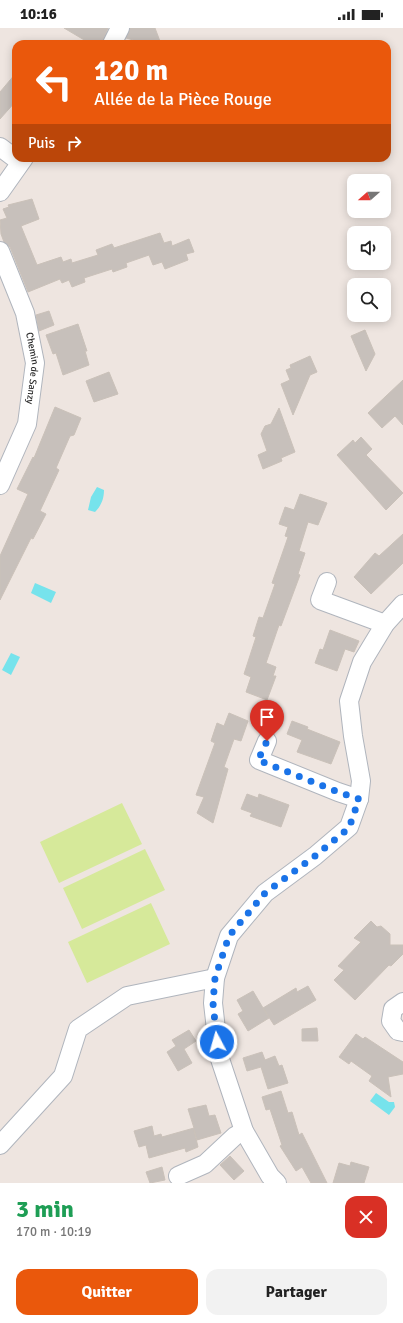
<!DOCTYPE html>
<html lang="fr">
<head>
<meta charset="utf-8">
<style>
	:root { --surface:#fff; --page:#f2f2f2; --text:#222; --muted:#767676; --accent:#ea580c }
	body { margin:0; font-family:Signika,sans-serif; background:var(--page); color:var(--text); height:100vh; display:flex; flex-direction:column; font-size:15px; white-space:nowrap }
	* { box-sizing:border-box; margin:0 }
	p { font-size:13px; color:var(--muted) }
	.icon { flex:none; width:22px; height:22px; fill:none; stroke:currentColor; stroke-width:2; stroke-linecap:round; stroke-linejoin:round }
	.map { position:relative; height:1155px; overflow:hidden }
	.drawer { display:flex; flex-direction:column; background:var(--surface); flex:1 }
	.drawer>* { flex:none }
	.guide { position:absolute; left:12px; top:12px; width:379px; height:122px; border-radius:12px; box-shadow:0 2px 10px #0003; background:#ea580c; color:#fff; overflow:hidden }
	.needle { width:26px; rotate:249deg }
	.tools { position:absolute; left:347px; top:146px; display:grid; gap:8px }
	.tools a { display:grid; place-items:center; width:44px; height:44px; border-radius:8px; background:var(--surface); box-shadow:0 2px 10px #0003; font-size:20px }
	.pin { position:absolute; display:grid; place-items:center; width:34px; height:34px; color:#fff; margin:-41px -17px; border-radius:50% 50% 50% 0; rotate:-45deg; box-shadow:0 0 4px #0007 }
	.pin .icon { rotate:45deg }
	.me { position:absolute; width:44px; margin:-22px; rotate:354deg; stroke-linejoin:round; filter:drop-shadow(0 0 3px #0008) }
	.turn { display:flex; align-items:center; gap:14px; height:84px; padding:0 16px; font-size:18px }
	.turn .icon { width:52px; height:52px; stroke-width:2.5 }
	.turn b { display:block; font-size:28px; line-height:34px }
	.then { display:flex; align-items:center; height:38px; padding:0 16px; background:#0003; gap:8px; font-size:15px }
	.round { display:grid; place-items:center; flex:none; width:42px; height:42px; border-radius:12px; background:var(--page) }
	.headline { display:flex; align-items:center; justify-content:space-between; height:68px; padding:0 16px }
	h1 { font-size:24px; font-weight:700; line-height:30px; color:#1e9e55 }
	.action { display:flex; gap:8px; margin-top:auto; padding:8px 16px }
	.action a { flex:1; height:46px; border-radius:12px; background:var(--accent); color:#fff; font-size:16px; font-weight:700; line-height:46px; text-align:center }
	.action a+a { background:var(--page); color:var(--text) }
	.status { display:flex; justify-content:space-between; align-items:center; height:28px; padding:0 20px; background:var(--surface); direction:ltr }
	.status svg { height:11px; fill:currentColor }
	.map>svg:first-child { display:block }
	.pitch { fill:#d6e99a }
	.water { fill:#76e3ec }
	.building { fill:#c7c0bb; stroke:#cac1b9 }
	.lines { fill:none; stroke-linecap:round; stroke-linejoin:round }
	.minor-casing { stroke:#b0b5bd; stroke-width:20 }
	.minor { stroke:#fff; stroke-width:18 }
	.route { stroke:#1a73e8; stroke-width:7; stroke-dasharray:0 12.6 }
	.labels { text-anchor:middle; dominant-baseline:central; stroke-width:4; stroke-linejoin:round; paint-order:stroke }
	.street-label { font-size:10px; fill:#2d2d2d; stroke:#fff }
</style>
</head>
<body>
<div class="status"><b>10:16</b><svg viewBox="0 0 49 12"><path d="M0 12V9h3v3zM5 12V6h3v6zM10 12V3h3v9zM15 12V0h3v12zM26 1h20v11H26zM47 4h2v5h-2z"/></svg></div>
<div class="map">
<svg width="403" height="1155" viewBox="0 0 403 1155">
	<rect width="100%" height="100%" fill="#eee5e0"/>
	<!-- pitch -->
	<path class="pitch" d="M122,775L142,816L59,855L40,814Z
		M145,821L165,862L82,901L63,860Z
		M151,875L170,916L87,955L68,914Z"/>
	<!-- water -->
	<path class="water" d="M97,459L104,462C104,471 101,478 95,484L88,482L91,469Z
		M35,555L56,564L51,575L31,565Z
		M11,625L20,629L11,647L2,642Z
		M376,1065L389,1074H394L395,1079L389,1087L370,1073Z"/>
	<!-- building -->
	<path class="building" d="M64,0H108L102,16H91Z
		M130,0H155L161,16H148L126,10Z
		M16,45V73L0,91V64Z
		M32,171L39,191L21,198L37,237L61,229L63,234L71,231L72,235L98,227L96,222L112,216L114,220L160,205L164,215L171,213L172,218L189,211L194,224L186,226L188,232L165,241L162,234L153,237L149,227L126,235L127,239L113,244L112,241L84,250L85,254L72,259L69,252L62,255L60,251L28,264L10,219L4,214L1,206L0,192L7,190L3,181L9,179L8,177Z
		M49,283L54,297L39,303L36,287Z
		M78,296L87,323H85L89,337L63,347L56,325L53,326L46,307Z
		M365,302L375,326L366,343L351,308Z
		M310,328L317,344L310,347L293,387L281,356L290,352L286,342L291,340L290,337Z
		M109,344L118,366L94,374L86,353Z
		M403,352V397L395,388L382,400L368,385Z
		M55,379L81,390L74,407L70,408L56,440L59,442L40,483L46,486L33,511L31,510L0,572V528L28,466L17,461L33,429L34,430Z
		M279,380L295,424L281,430L282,433L263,441L258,427L267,423L261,406L265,398L271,396Z
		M361,409L372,421L366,427L403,465L386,482L337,427L353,412L355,415Z
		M300,466L327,475L318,497L308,494L299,523L305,525L298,546L300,547L281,598L279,597L266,635L276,639L273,648H276L267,672L246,664L251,649L244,646L256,609L253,608L259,589L263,590L275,556L272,555L288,509L285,508L288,499L279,496L285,479L294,482Z
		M403,506V535L371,566L354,549L375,525L379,528Z
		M330,602L359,613L354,624L345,621L337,643L315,635L320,621L323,622Z
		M229,685L248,693L241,713L234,711L224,739L228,741L213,795L197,785L204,769L196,767L215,715L211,713L217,695L224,698Z
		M292,693L308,699L307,701L340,714L331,736L297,724L302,712L287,706Z
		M247,766L258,770L259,766L289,777L281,799L250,788L252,785L241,781Z
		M371,893L377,899L381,898L390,906V917H403V926L391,938L389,937L355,972L334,952L344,942L338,938L361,914L354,910Z
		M308,958L316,972L274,997L263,980L296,960L297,964Z
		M253,963L269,990L248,1003L238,986L243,983L237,972Z
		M317,1000L318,1013H302V1001Z
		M189,1002L196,1013L184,1021L192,1035L178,1043L167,1024L176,1018L172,1012Z
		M356,1006L363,1011L365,1009L403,1034V1046L388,1049L391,1069L369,1053L372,1048L351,1033L349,1036L339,1029Z
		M262,1024L265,1032L275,1028L279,1038L282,1037L288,1055L268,1061L261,1039L247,1043L243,1030Z
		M281,1063L288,1085L292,1084L299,1107L302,1105L327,1155H311L302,1139L296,1143L280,1118L282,1117L270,1081L266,1082L262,1069Z
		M206,1077L209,1088L215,1087L221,1105L197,1112L194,1102L198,1119L186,1124L185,1120L149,1130L146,1117L139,1119L134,1103L152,1098L154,1108L161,1106L162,1109L194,1100L188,1081Z
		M230,1128L244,1143L234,1152L220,1137Z
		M351,1134L369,1139L364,1155H333L339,1135L350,1138Z
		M162,1139L165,1152L150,1155L146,1144Z"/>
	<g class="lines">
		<defs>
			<g id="minor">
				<path d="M112,16L120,0"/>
				<path d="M0,119L20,134"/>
				<path d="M0,164L24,130"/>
				<path id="s1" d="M0,223L25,285L35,335L27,396L0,457"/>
				<path d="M327,554L320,572L385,596"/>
				<path d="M267,713L259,732L338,764L359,771"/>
				<path d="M403,974L393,981L391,993L398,1003L403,1004"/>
				<path d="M0,1117L63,1048L78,1001L127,968L215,950"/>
				<path d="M178,1148L205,1136L235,1108L244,1103"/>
				<path d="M277,1155L270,1148L244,1103L219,1028L213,975L215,950L229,908L265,865L315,828L349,799L359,771L361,753L353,708L349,673L362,634L385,596L403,576"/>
			</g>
		</defs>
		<!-- minor casing -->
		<use href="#minor" class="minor-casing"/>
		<!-- minor -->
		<use href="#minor" class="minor"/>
	</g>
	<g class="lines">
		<!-- route -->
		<path class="route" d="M217,1014L213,975L215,950L229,908L265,865L315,828L349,800L359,771L338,764L258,732L267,713"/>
	</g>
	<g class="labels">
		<!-- street labels -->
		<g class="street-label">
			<text stroke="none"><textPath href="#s1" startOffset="123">Chemin de Sanzy</textPath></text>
		</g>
	</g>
</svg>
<div class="tools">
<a><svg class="needle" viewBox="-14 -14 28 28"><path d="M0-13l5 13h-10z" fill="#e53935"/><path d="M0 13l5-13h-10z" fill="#767676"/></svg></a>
<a><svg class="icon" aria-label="sound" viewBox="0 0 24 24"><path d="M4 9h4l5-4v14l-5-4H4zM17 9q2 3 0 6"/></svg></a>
<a><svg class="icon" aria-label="search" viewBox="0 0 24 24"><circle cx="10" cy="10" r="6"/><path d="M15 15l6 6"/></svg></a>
</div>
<div class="pin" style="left:267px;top:713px;background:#d93025"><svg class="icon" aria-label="arrive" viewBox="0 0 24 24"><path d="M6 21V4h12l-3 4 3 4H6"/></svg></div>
<svg class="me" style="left:217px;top:1014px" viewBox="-20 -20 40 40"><circle r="17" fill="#1a73e8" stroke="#fff" stroke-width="3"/><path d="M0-11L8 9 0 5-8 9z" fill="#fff"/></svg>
<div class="guide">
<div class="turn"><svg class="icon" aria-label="left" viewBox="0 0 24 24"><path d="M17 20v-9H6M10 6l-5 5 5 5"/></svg><div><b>120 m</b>Allée de la Pièce Rouge</div></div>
<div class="then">Puis<svg class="icon" aria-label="right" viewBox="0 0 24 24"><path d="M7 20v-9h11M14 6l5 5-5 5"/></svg></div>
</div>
</div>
<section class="drawer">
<div class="headline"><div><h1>3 min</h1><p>170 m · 10:19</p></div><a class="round" style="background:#d93025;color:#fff"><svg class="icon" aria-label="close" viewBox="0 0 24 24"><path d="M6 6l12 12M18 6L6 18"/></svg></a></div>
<div class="action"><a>Quitter</a><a>Partager</a></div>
</section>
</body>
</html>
